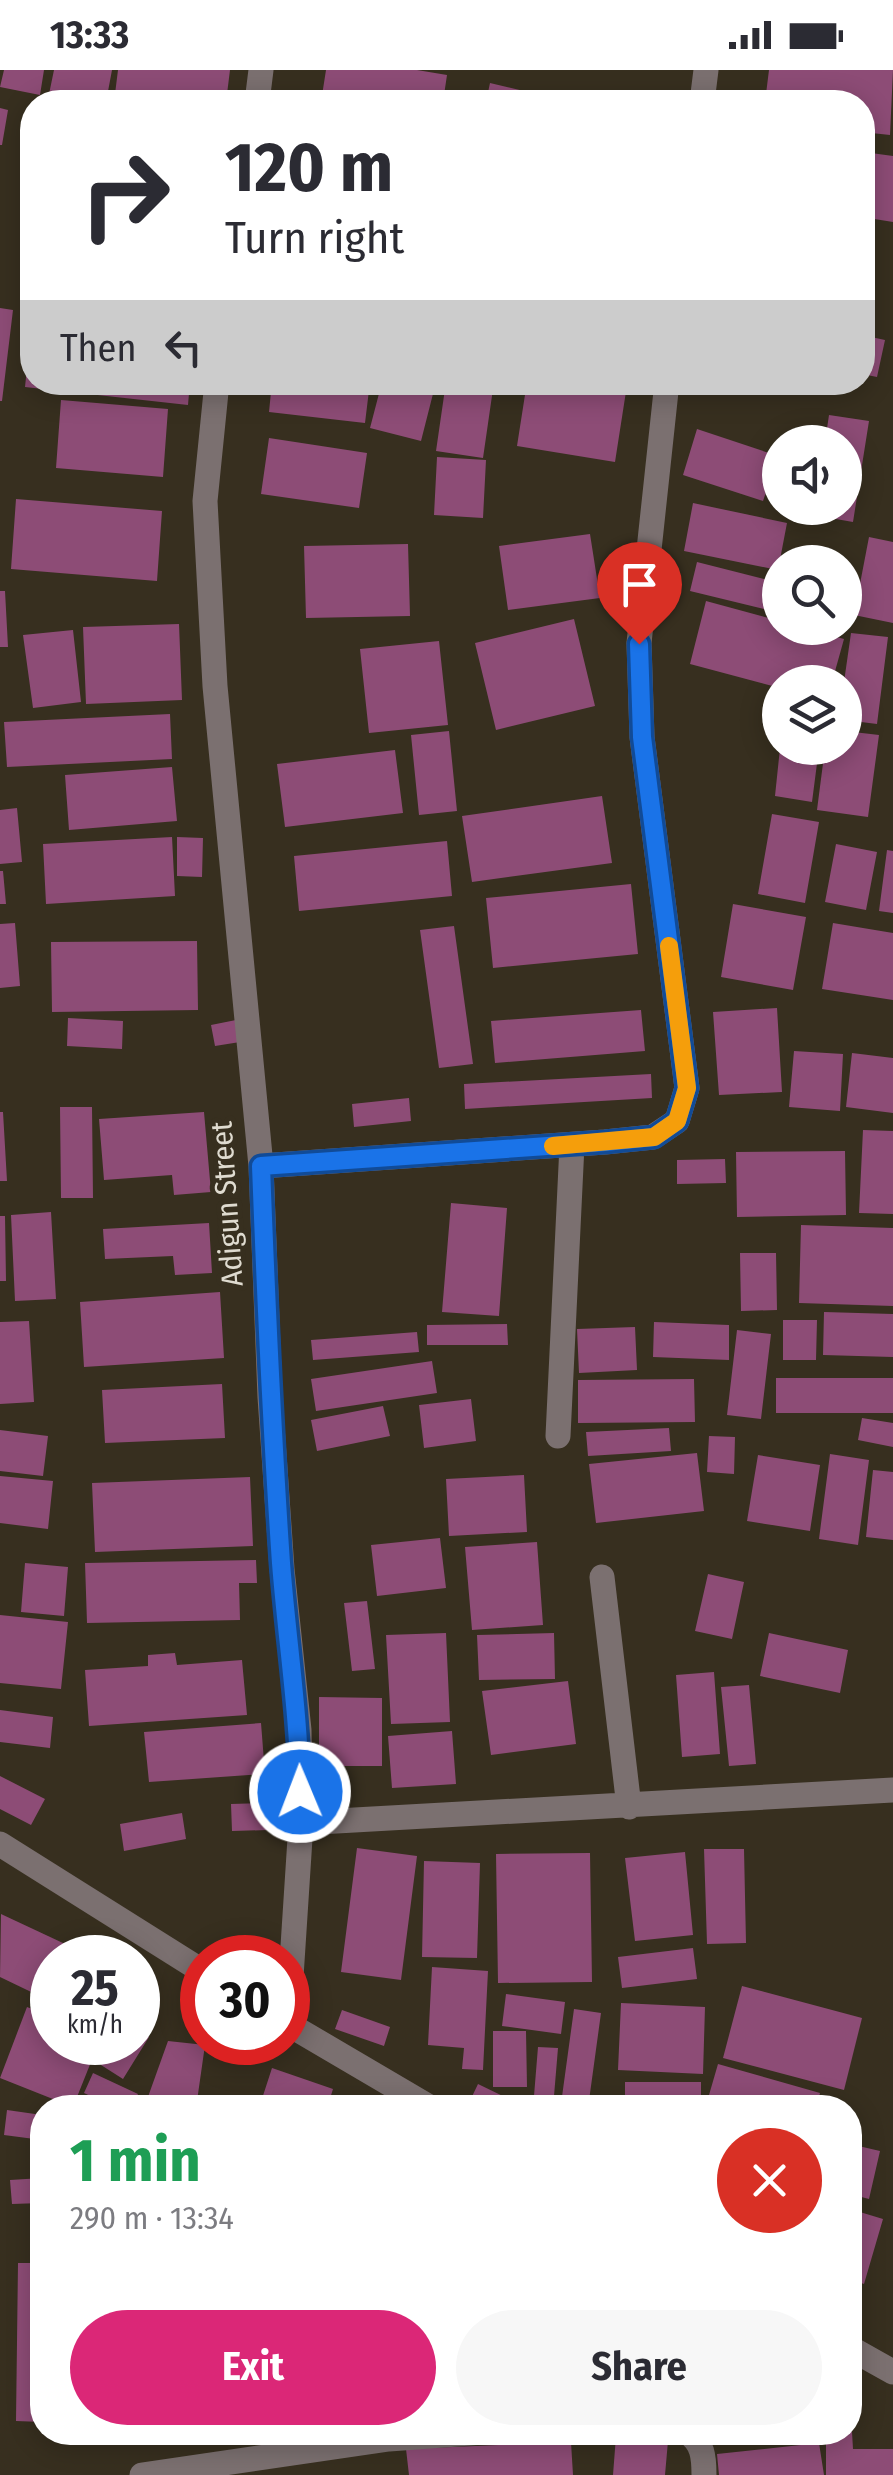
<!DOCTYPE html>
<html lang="en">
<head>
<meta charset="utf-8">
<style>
	:root { --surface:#fff; --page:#f7f7f7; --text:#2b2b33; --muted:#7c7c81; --accent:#db2777 }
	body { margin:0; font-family:"Fira Sans Condensed",sans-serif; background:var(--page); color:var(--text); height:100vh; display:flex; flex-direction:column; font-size:38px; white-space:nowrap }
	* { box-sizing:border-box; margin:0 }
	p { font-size:32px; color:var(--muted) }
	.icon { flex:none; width:55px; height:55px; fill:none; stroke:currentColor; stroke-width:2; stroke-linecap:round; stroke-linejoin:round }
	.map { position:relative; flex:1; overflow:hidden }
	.panel { position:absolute; left:30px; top:2025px; width:832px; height:350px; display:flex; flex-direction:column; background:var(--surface); border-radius:40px; box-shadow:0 5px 25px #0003 }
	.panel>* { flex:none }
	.top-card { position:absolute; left:20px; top:20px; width:855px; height:305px; border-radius:40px; box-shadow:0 5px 25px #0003; background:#fff; color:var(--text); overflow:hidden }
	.fabs { position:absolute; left:762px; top:355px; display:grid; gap:20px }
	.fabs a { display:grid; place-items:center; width:100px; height:100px; border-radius:50%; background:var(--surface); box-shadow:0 5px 25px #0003; font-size:50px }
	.speed { position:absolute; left:30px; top:1865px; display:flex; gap:20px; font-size:50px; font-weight:700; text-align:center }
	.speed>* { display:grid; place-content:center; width:130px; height:130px; border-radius:50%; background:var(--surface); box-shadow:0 5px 25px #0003; line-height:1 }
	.speed small { font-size:25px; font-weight:400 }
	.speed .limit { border:15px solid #d22; background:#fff; color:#111 }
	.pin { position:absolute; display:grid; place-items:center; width:85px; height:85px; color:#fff; margin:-102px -42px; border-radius:50% 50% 50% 0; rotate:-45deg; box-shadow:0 0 10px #0007 }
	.pin .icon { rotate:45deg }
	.me { position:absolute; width:110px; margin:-55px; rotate:359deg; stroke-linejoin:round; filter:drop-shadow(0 0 8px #0008) }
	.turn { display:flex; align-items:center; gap:35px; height:210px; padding:0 40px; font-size:45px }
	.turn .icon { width:130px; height:130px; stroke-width:2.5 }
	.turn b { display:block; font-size:70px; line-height:85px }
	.then { display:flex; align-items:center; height:95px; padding:0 40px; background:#0003; gap:20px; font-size:38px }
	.round { display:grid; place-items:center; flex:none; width:105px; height:105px; border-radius:52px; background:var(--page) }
	.headline { display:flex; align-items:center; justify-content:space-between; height:170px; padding:0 40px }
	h1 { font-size:60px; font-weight:700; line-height:75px; color:#1e9e55 }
	.cta { display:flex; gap:20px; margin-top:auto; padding:20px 40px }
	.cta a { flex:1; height:115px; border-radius:60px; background:var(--accent); color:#fff; font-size:40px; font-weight:700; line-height:115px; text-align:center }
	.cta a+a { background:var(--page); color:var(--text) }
	.status { display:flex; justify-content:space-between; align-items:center; height:70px; padding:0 50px; background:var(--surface); direction:ltr }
	.status svg { height:28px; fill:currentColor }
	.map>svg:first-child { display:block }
	.building { fill:#8d4c76 }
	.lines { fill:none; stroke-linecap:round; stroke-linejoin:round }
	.minor { stroke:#7b7070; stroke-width:25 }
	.route-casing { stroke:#114b97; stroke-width:25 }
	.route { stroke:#1a73e8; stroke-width:18 }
	.slow { stroke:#f59e0b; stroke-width:18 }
	.labels { text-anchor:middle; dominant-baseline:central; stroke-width:10; stroke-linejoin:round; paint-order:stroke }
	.street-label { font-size:30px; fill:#dfdbd0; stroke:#372f1f }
</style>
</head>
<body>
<div class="status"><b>13:33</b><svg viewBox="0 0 49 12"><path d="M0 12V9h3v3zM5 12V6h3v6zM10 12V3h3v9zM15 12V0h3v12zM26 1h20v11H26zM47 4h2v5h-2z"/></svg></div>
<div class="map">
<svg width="893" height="2405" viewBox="0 0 893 2405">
	<rect width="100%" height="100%" fill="#372f1f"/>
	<!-- building -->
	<path class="building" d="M4,0H44L40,25L0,17Z
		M54,0H112L106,32L48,29Z
		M118,0H230L226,32H114Z
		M326,0H417L447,5L443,32H321Z
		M769,0H893L890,65L862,62V32H765Z
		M490,13L541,25L539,32H486Z
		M0,38L8,40L2,75H0Z
		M862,71L869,72L865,100H862Z
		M871,83L893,86V152L862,147Z
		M0,238L13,240L2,331H0Z
		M862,265L885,270L877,307L862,304Z
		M30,269H32V312H190L188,335L25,317Z
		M272,312H370L365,353L269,342Z
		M382,312H436L421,371L370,358Z
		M446,312H494L483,388L436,381Z
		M527,312L627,315L615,392L517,376Z
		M61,330L168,339L163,407L56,398Z
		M829,345L869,351L853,452L813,445L814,438H845V372H825Z
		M697,359L778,386L763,431L683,405Z
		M269,368L367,383L359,438L261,424Z
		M437,387L486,390L483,448L434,445Z
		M16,429L162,441L157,511L11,499Z
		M693,433L787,453L778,500L684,481Z
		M590,464L600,528L508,540L499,476Z
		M869,467L893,472V553L854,545Z
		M408,474L410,546L306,548L304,476Z
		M697,492L780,513V543L690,521Z
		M0,521H5L8,577H0Z
		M706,531L780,551V558H803L844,569L832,612H780V618L690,594Z
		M574,549L595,636L496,660L475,573Z
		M179,554L182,630L86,634L83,557Z
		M73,560L81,632L33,638L23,565Z
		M851,563L888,567L877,654L845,650L844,612Z
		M439,571L448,655L369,663L360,579Z
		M170,644L172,689L7,697L4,652Z
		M449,661L457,741L419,745L411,665Z
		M845,661L879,665L868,747L817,740L825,678H845Z
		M780,678H819L812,732L775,726Z
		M395,680L403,743L285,757L277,694Z
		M172,697L177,751L69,760L65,705Z
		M602,726L612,793L472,812L462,746Z
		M17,738L22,792L0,794V740Z
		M772,744L819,752L805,833L758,824Z
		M172,767L175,826L46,834L43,774Z
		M177,767L203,768L202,807L177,806Z
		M447,771L452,826L299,841L294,786Z
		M836,774L877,782L866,840L825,832Z
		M887,780L893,781V843L879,841Z
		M0,801H3L6,834H0Z
		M631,814L638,884L493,898L486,828Z
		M733,834L806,847L793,920L721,907Z
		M15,853L20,916L0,918V854Z
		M833,853L893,863V930L822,919Z
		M454,856L473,994L439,998L420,860Z
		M197,871L198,940L52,942L51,872Z
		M777,938L782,1022L719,1025L713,942Z
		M641,940L645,981L495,993L491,951Z
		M68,948L123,951L122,979L67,976Z
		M236,950L240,972L215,976L211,955Z
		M794,981L843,984L840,1041L789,1037Z
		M852,983L893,988V1043L846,1037Z
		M651,1004L652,1028L465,1039L464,1014Z
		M409,1028L411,1051L354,1057L352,1034Z
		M60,1037H92L93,1128H61Z
		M0,1042H3L7,1111H0Z
		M204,1042L211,1122L174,1125L172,1105L104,1110L99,1049Z
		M863,1060L893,1061V1144L859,1143Z
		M845,1081L846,1145L737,1147L736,1082Z
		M725,1089L726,1113L677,1114V1090Z
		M451,1133L507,1138L499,1246L442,1242Z
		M51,1142L56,1229L15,1231L11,1145Z
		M0,1146H5L6,1211H0Z
		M209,1153L212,1203L175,1205L173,1186L105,1189L103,1159Z
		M801,1155L893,1158V1236L799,1233Z
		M740,1183H776L777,1240L741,1241Z
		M220,1222L224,1288L84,1297L80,1232Z
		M824,1242L893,1244V1287L823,1285Z
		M783,1250H817L816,1290H783Z
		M29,1251L34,1332L0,1334V1252Z
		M654,1252L729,1255V1290L653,1287Z
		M507,1254L508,1275H427V1255Z
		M635,1257L637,1300L579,1303L577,1259Z
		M737,1260L771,1264L761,1349L727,1345Z
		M417,1262L419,1282L313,1290L311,1270Z
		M432,1291L437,1323L316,1341L311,1309Z
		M776,1308H893V1343H776Z
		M694,1309L695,1352L578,1353V1310Z
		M222,1314L225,1368L105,1373L102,1320Z
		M471,1329L476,1371L424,1378L419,1335Z
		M383,1336L390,1366L317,1381L311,1350Z
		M862,1348L893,1353V1377L858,1370Z
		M669,1358L671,1381L588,1386L586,1362Z
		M0,1360L48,1366L43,1406L0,1401Z
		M709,1366L735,1367L734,1404L707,1402Z
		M697,1383L704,1441L596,1453L589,1394Z
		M830,1384L869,1390L858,1475L819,1469Z
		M758,1385L820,1395L810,1461L747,1451Z
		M873,1400L893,1402V1470L866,1467Z
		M524,1405L527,1462L449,1466L446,1409Z
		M0,1406L53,1411L48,1459L0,1453Z
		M250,1407L253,1476L95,1482L92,1413Z
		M440,1468L446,1518L377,1526L371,1475Z
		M537,1472L543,1555L472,1560L465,1477Z
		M256,1490L257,1513H239L240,1550L87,1553L85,1493Z
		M25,1493L68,1497L64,1546L21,1542Z
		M708,1504L744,1512L732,1569L695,1561Z
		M367,1531L375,1599L352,1601L344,1533Z
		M0,1545L68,1552L61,1619L0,1613Z
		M446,1563L450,1652L391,1654L386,1565Z
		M554,1563L555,1609L479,1610L477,1565Z
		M769,1563L848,1580L840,1623L760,1606Z
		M175,1583L177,1595L242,1590L247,1645L89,1656L85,1600L148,1596V1585Z
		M714,1602L720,1684L682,1687L676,1605Z
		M568,1611L576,1674L491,1685L482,1621Z
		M749,1615L756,1694L729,1696L721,1617Z
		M319,1627L382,1628V1696H319Z
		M0,1640L53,1647L50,1678L0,1672Z
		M261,1653L265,1704L149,1712L144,1662Z
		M452,1661L456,1714L392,1718L388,1666Z
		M0,1706L45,1729L31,1755L0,1739Z
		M267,1733L268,1760L232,1761L231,1734Z
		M182,1743L186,1769L124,1781L120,1754Z
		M357,1778L417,1786L401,1910L341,1902Z
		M704,1779H744L746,1873L707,1874Z
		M685,1782L693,1865L635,1871L625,1788Z
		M590,1783L592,1912L498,1913L496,1784Z
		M424,1791L480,1793L477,1888L422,1887Z
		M1,1844L95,1888H52V1932L0,1907Z
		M693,1878L697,1909L622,1918L618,1887Z
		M432,1897L488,1901L483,2000L462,1999L464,1978L428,1975Z
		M742,1916L862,1948L844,2020L723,1988Z
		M506,1924L565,1932L561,1964L502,1956Z
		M621,1933L705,1937L703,2004L618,2000Z
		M27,1937L52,1947V1972H99L73,2037L0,2008Z
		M574,1939L601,1943L588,2038L561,2034Z
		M342,1940L390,1957L384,1976L335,1959Z
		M138,1960L149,1967L123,2009L101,1995L115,1972H138Z
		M493,1961H526L527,2017H493Z
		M168,1971L205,1975L196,2038H144Z
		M538,1977L558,1978L553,2038H533Z
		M718,1994L820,2023L816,2038H753L709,2025Z
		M272,1998L333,2019L327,2038H259Z
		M93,2003L138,2024L132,2038H116L84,2023Z
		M625,2012H701V2038H625Z
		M478,2014L519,2034L517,2038L468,2035Z
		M7,2040L42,2045V2070L4,2065Z
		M850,2074L880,2081L869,2129L850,2124Z
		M36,2077H42V2104L33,2103Z
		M42,2108V2133L12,2134L10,2110Z
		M850,2139L883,2149L864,2214L850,2209Z
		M18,2193H42V2352L16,2351Z
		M826,2362H852L853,2379H893V2405H826Z
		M616,2366L668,2371L665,2405H613Z
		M571,2372L573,2405H409L406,2379Z
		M819,2373L824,2405H719L717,2384Z"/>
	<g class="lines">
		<!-- minor -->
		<path class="minor" d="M257,32L261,0
			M702,32L706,0
			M217,312L205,431L215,616L261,1096L270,1327L282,1499L299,1660L301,1753L288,1953
			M261,1096L605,1072L653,1067L677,1051L687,1018L642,667L639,573L667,312
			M558,1366L572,1075
			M602,1507L629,1737
			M301,1753L893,1720
			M0,1774L202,1901
			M288,1954L431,2038
			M850,2278L893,2302
			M687,2362C703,2373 704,2387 704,2405
			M142,2405L389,2369L484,2362"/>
	</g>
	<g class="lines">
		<defs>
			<path id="route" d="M300,1722C299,1645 287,1570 281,1493C272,1361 266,1229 261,1096L605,1072L654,1067L677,1051L687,1018L642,667L639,574"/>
		</defs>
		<!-- route casing -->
		<use href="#route" class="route-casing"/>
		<!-- route -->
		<use href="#route" class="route"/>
		<!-- slow -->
		<path class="slow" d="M553,1076L654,1067L677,1051L687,1018L669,876"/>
	</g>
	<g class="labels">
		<!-- street labels -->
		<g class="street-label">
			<text transform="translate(227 1134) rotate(-94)">Adigun Street</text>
		</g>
	</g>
</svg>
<div class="fabs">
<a><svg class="icon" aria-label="sound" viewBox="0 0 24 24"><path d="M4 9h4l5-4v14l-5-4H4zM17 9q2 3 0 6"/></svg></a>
<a><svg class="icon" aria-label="search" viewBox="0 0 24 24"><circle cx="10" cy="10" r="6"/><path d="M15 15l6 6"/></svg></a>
<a><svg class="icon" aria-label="layers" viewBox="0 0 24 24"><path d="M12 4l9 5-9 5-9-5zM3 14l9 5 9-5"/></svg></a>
</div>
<div class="speed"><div>25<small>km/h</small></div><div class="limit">30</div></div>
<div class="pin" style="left:639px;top:574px;background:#d93025"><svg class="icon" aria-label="arrive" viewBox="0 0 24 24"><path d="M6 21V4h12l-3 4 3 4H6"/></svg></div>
<svg class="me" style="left:300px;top:1722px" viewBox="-20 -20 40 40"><circle r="17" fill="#1a73e8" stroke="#fff" stroke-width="3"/><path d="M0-11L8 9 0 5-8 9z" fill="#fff"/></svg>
<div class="top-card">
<div class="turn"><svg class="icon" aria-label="right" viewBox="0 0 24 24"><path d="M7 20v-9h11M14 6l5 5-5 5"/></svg><div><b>120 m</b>Turn right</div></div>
<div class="then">Then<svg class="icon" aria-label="left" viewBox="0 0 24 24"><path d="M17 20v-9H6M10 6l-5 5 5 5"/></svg></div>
</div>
<section class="panel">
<div class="headline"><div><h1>1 min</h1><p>290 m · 13:34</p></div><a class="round" style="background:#d93025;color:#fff"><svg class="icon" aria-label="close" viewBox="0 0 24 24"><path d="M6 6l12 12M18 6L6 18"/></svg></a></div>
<div class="cta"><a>Exit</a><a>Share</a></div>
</section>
</div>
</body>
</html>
